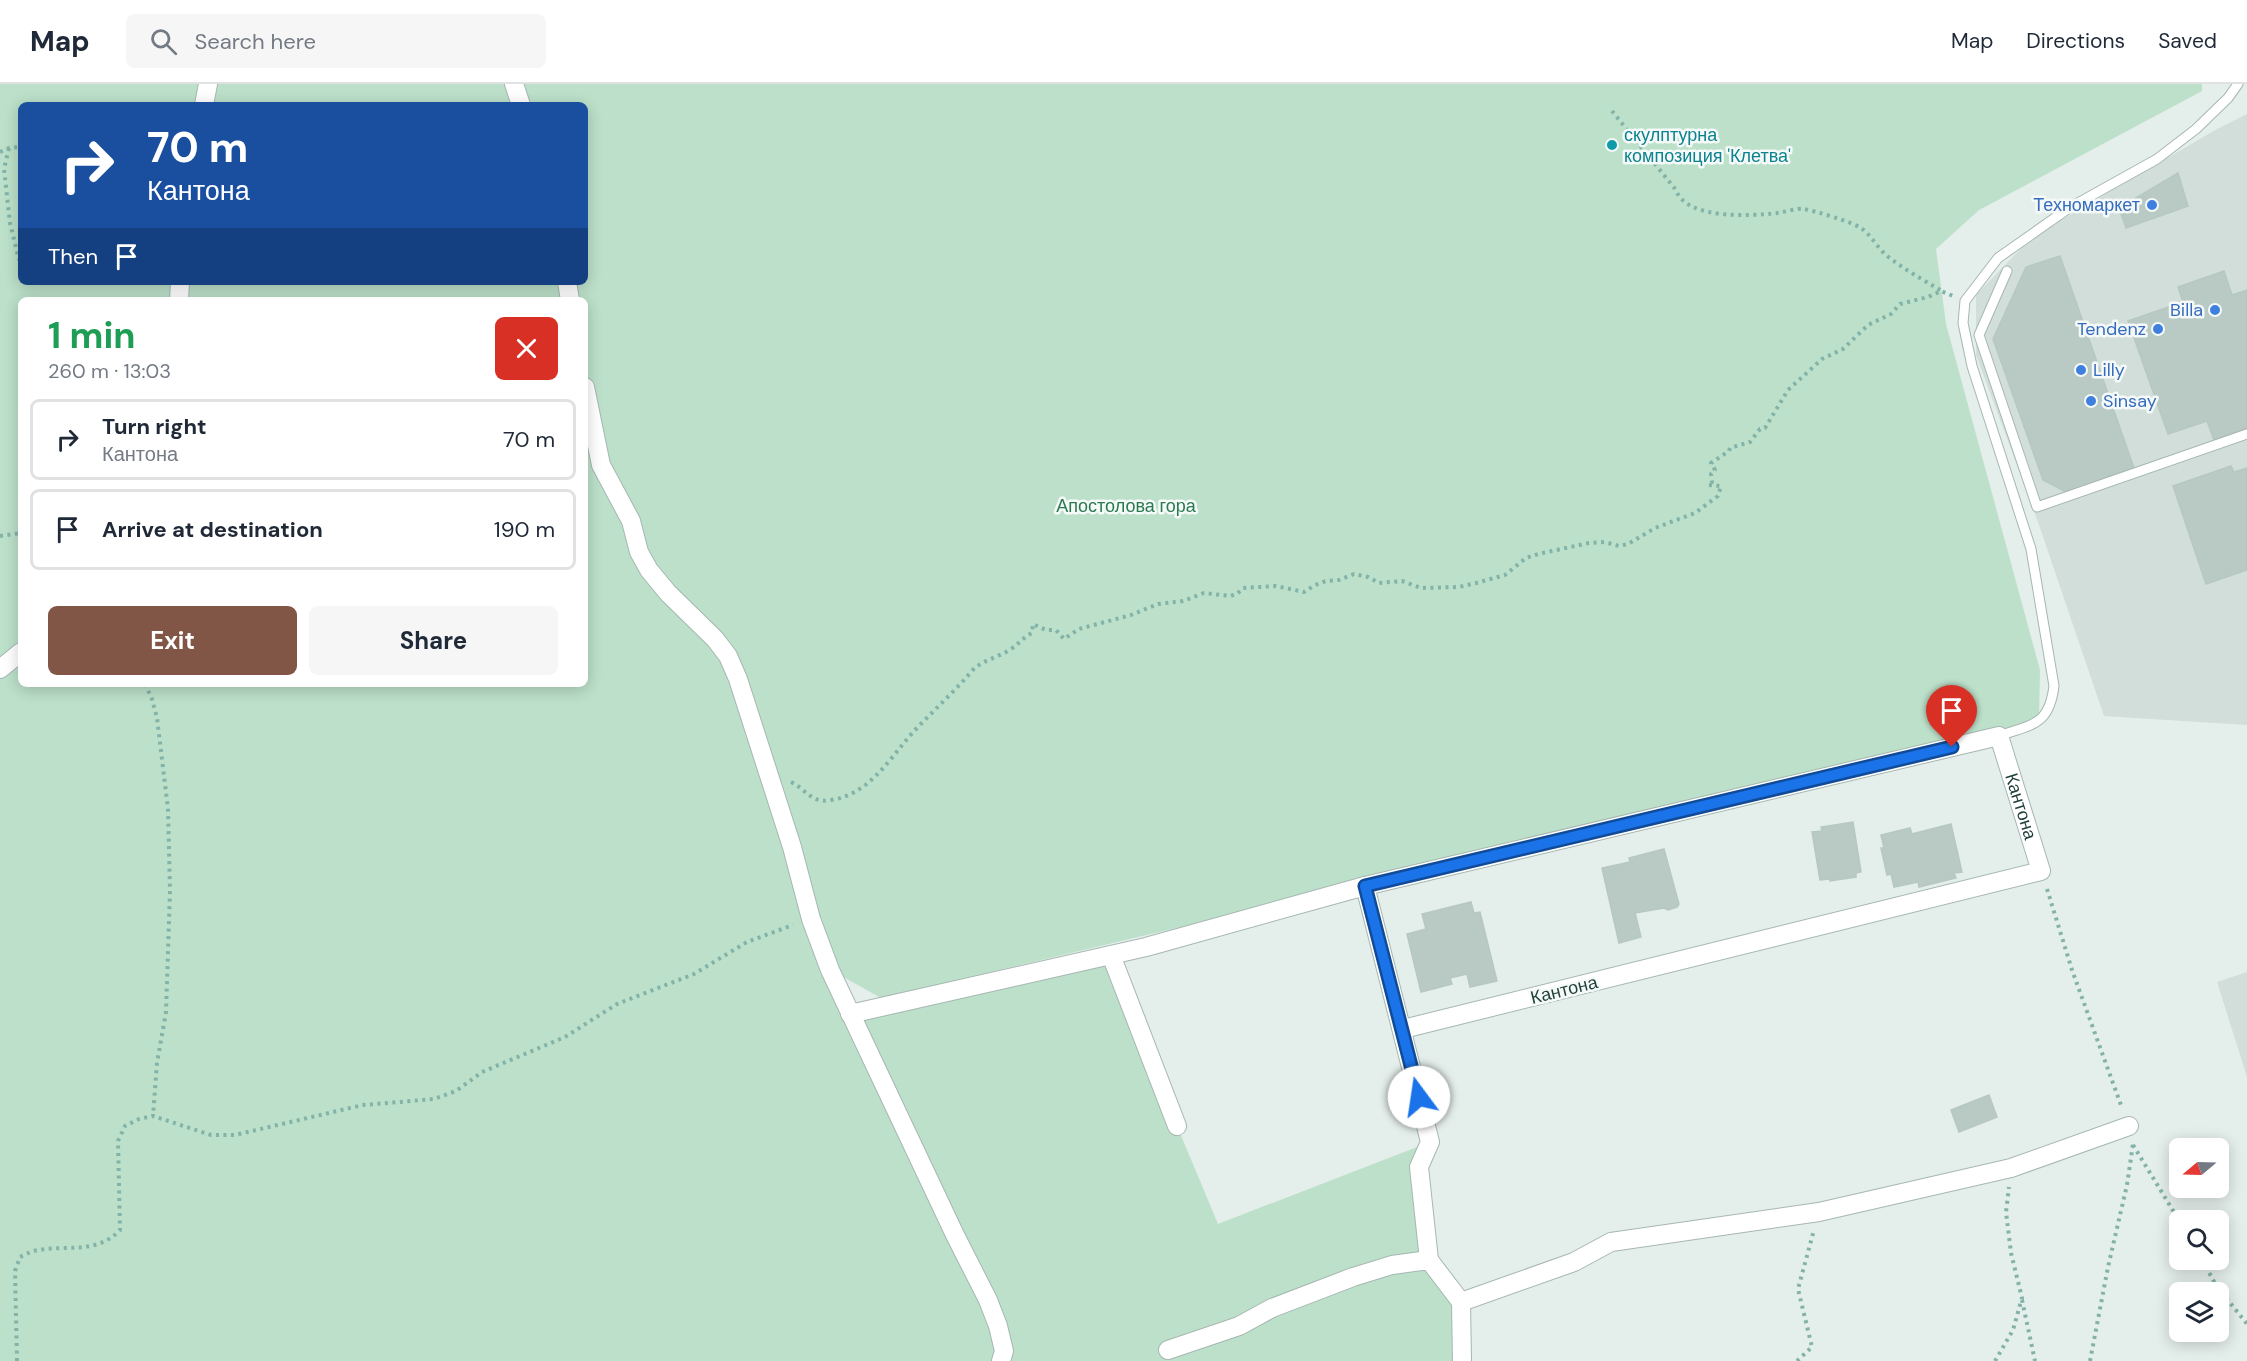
<!DOCTYPE html>
<html lang="en">
<head>
<meta charset="utf-8">
<style>
	:root { --surface:#fff; --page:#f6f6f7; --text:#1f2937; --muted:#747a83; --line:#e0e1e3; --accent:#815646 }
	body { margin:0; font-family:"DM Sans",sans-serif; background:var(--page); color:var(--text); height:100vh; display:flex; flex-direction:column; font-size:22px; white-space:nowrap }
	* { box-sizing:border-box; margin:0 }
	p { font-size:20px; color:var(--muted) }
	.icon { flex:none; width:33px; height:33px; fill:none; stroke:currentColor; stroke-width:2; stroke-linecap:round; stroke-linejoin:round }
	.map { position:relative; flex:1; overflow:hidden }
	.sheet { position:absolute; left:18px; top:213px; width:570px; height:390px; display:flex; flex-direction:column; background:var(--surface); border-radius:9px; box-shadow:0 3px 15px #0003 }
	.sheet>* { flex:none }
	.guide { position:absolute; left:18px; top:18px; width:570px; height:183px; border-radius:9px; box-shadow:0 3px 15px #0003; background:#1a4fa0; color:#fff; overflow:hidden }
	.needle { width:39px; rotate:251deg }
	.tools { position:absolute; left:2169px; top:1054px; display:grid; gap:12px }
	.tools a { display:grid; place-items:center; width:60px; height:60px; border-radius:9px; background:var(--surface); box-shadow:0 3px 15px #0003; font-size:30px }
	.pin { position:absolute; display:grid; place-items:center; width:51px; height:51px; color:#fff; margin:-62px -26px; border-radius:50% 50% 50% 0; rotate:-45deg; box-shadow:0 0 6px #0007 }
	.pin .icon { rotate:45deg }
	.me { position:absolute; width:66px; margin:-33px; rotate:346deg; stroke-linejoin:round; filter:drop-shadow(0 0 4px #0008) }
	.turn { display:flex; align-items:center; gap:21px; height:126px; padding:0 30px; font-size:27px }
	.turn .icon { width:78px; height:78px; stroke-width:2.5 }
	.turn b { display:block; font-size:42px; line-height:51px }
	.then { display:flex; align-items:center; height:57px; padding:0 30px; background:#0003; gap:12px; font-size:22px }
	.round { display:grid; place-items:center; flex:none; width:63px; height:63px; border-radius:9px; background:var(--page) }
	.overview { display:flex; align-items:center; justify-content:space-between; height:102px; padding:0 30px }
	h1 { font-size:36px; font-weight:700; line-height:45px; color:#1e9e55 }
	.action { display:flex; gap:12px; margin-top:auto; padding:12px 30px }
	.action a { flex:1; height:69px; border-radius:9px; background:var(--accent); color:#fff; font-size:24px; font-weight:700; line-height:69px; text-align:center }
	.action a+a { background:var(--page); color:var(--text) }
	ul { padding:0; list-style:none }
	li { display:flex; align-items:center; gap:18px; height:81px; margin:0 12px 9px; padding:0 18px; border:3px solid var(--line); border-radius:9px }
	li div { flex:1 }
	li b { display:block; font-size:22px }
	li em { font-style:normal }
	header { display:flex; align-items:center; gap:36px; box-sizing:border-box; height:84px; padding:0 30px; background:var(--surface); border-bottom:2px solid var(--line) }
	header strong { font-size:28px }
	nav { display:flex; gap:33px; margin-inline-start:auto; font-size:21px }
	.search { width:420px; height:54px; background:var(--page); display:flex; align-items:center; gap:15px; box-sizing:border-box; padding:0 21px; border-radius:9px; color:var(--muted); font-size:22px }
	.map>svg:first-child { display:block }
	.built { fill:#d2deda }
	.green { fill:#bce0c9; fill-rule:evenodd }
	.building { fill:#b9c9c4; stroke:#b6c8c2; stroke-width:1.5 }
	.lines { fill:none; stroke-linecap:round; stroke-linejoin:round }
	.service-casing { stroke:#a6b7b2; stroke-width:11 }
	.minor-casing { stroke:#a6b7b2; stroke-width:20 }
	.path { stroke:#83b3a8; stroke-width:4; stroke-dasharray:3 4.5; stroke-linecap:butt }
	.service { stroke:#fff; stroke-width:9 }
	.minor { stroke:#fff; stroke-width:18 }
	.route-casing { stroke:#114b97; stroke-width:15 }
	.route { stroke:#1a73e8; stroke-width:10 }
	.culture-dot { fill:#0f9aa8; stroke:#f5faf8; stroke-width:2 }
	.shop-dot { fill:#3f7fe0; stroke:#f5faf8; stroke-width:2 }
	.labels { text-anchor:middle; dominant-baseline:central; stroke-width:5; stroke-linejoin:round; paint-order:stroke }
	.culture-label { font-size:18px; fill:#0d838f; stroke:#f5faf8; text-anchor:start }
	.shop-label { font-size:18px; fill:#366cbe; stroke:#f5faf8; text-anchor:end }
	.park-label { font-size:18px; fill:#2a7a50; stroke:#f5faf8 }
	.street-label { font-size:18px; fill:#22413b; stroke:#f5faf8 }
</style>
</head>
<body>
<header>
<strong>Map</strong>
<div class="search"><svg class="icon" aria-label="search" viewBox="0 0 24 24"><circle cx="10" cy="10" r="6"/><path d="M15 15l6 6"/></svg>Search here</div>
<nav><a>Map</a><a>Directions</a><a>Saved</a></nav>
</header>
<div class="map">
<svg width="2247" height="1277" viewBox="0 0 2247 1277">
	<rect width="100%" height="100%" fill="#e4eeea"/>
	<!-- built -->
	<path class="built" d="M2247,30V641L2104,632L2038,438L1976,271V211L2032,153L2217,45Z
		M2247,888V993L2217,898Z"/>
	<!-- green -->
	<path class="green" d="M0,0H2202V7L1979,126L1936,165L1946,240L2040,586L2039,631L2007,647L881,914L831,886L850,930L1111,871L1177,1042L1218,1140L1430,1058L1419,1083L1429,1176L1461,1218L1460,1260L1472,1277H0ZM21,21H585V198H21ZM21,216H585V600H21Z"/>
	<!-- building -->
	<path class="building" d="M2178,89L2188,122L2126,144L2119,124Z
		M2060,172L2134,384L2066,408L2043,396L1993,255L2026,183Z
		M2224,187L2232,211L2247,206V344L2214,356L2207,337L2168,350L2128,237L2183,218L2178,203Z
		M2231,382L2234,388L2247,384V486L2206,500L2173,402Z
		M1853,738L1861,788L1856,789V793L1830,797V795L1820,796L1812,748L1822,747L1821,743Z
		M1951,740L1962,788L1954,789L1956,794L1919,803L1918,798L1894,803L1891,790L1887,791L1881,764H1884L1881,751L1910,744L1912,750Z
		M1664,765L1679,820L1677,823L1668,826L1664,824L1635,829L1641,853L1619,859L1602,784L1630,778L1629,774Z
		M1471,818L1474,829L1480,828L1497,897L1470,903L1467,890L1450,894L1452,900L1421,908L1407,850L1426,845L1422,830Z
		M1989,1011L1997,1033L1959,1048L1951,1026Z"/>
	<g class="lines">
		<defs>
			<path id="service" d="M2007,187L1979,251L2037,423L2247,350
				M1999,652C2032,640 2049,642 2054,602L2031,465L1972,282L1963,239L1965,217L1998,174L2069,124L2157,75L2196,45L2228,14L2238,0"/>
			<g id="minor">
				<path d="M514,0L521,21"/>
				<path d="M204,21L208,0"/>
				<path d="M567,198L570,216"/>
				<path d="M179,216L180,198"/>
				<path d="M585,303L601,381L631,437L639,468L649,486L668,509L715,555L728,572L738,595L792,763L811,835L830,886L955,1151L988,1216L998,1242L1004,1267L1001,1277"/>
				<path d="M0,585L21,568"/>
				<path d="M1365,802L1430,1058L1419,1083L1429,1176"/>
				<path d="M1111,871L1177,1042"/>
				<path id="s1" d="M850,930L1146,863L1365,802L1999,652L2041,787L1403,945"/>
				<path d="M1461,1218L1574,1178L1611,1158L1819,1128L2011,1084L2129,1042"/>
				<path d="M1168,1266L1239,1242L1272,1224L1353,1193L1392,1181L1429,1176L1461,1218L1462,1277"/>
			</g>
		</defs>
		<!-- service casing -->
		<use href="#service" class="service-casing"/>
		<!-- minor casing -->
		<use href="#minor" class="minor-casing"/>
		<!-- path -->
		<path class="path" d="M1612,27L1676,106C1686,136 1752,132 1777,129C1786,128 1796,124 1804,125C1815,127 1852,138 1861,144C1871,151 1877,163 1886,171C1903,185 1922,195 1940,206
			M9,64L4,85L10,139L19,176
			M0,68L9,64L21,63
			M0,452L21,449
			M145,600L152,615L157,634L168,725L170,807L166,928L157,979L153,1032
			M791,698C806,705 811,720 831,716C872,710 891,671 917,644C935,625 954,608 971,588C981,576 998,574 1011,565C1020,559 1021,555 1032,549L1033,540L1046,546H1056L1064,555L1079,545L1131,531L1158,520L1183,517L1204,509L1230,512L1237,510L1243,504L1276,502L1304,508L1315,501L1326,497L1339,496L1354,490L1368,493L1379,499L1402,497L1421,504L1459,503L1476,499L1505,491L1526,474L1538,470L1589,459L1605,458L1619,462L1628,460L1655,444L1695,429L1718,412L1721,402L1708,401L1712,398L1711,390L1715,386L1711,379L1729,367L1730,364L1750,358L1760,345L1765,344L1788,306L1822,275L1843,265L1868,241L1891,230L1900,220L1928,213L1941,207L1953,212
			M2047,805L2072,886L2122,1024
			M2133,1061L2180,1138
			M2202,1176L2216,1201L2247,1240
			M2022,1216L2035,1277
			M17,1277L15,1187L20,1173C26,1170 32,1167 38,1166C69,1161 97,1170 120,1146L118,1057L125,1042L139,1035L153,1032L211,1051H235L363,1021L434,1015L456,1007L482,988L565,953L617,920L694,890L747,858L793,841
			M1797,1277L1812,1263L1798,1205L1814,1146
			M1995,1277L2013,1246L2022,1214L2011,1169L2006,1128L2009,1103
			M2090,1277L2108,1183L2127,1101L2133,1060"/>
		<!-- service -->
		<use href="#service" class="service"/>
		<!-- minor -->
		<use href="#minor" class="minor"/>
	</g>
	<g class="lines">
		<defs>
			<path id="route" d="M1419,1013L1365,802L1952,663"/>
		</defs>
		<!-- route casing -->
		<use href="#route" class="route-casing"/>
		<!-- route -->
		<use href="#route" class="route"/>
	</g>
	<!-- markers -->
	<circle class="culture-dot" cx="1612" cy="61" r="6"/>
	<g class="shop-dot">
		<circle cx="2152" cy="121" r="6"/>
		<circle cx="2215" cy="226" r="6"/>
		<circle cx="2158" cy="245" r="6"/>
		<circle cx="2081" cy="286" r="6"/>
		<circle cx="2091" cy="317" r="6"/>
	</g>
	<g class="labels">
		<!-- culture labels -->
		<g class="culture-label">
			<text x="1624" y="51">скулптурна<tspan x="1624" dy="21">композиция 'Клетва'</tspan></text>
		</g>
		<!-- shop labels -->
		<g class="shop-label">
			<text x="2140" y="121">Техномаркет</text>
			<text x="2203" y="226">Billa</text>
			<text x="2146" y="245">Tendenz</text>
			<text x="2093" y="286" text-anchor="start">Lilly</text>
			<text x="2103" y="317" text-anchor="start">Sinsay</text>
		</g>
		<!-- park labels -->
		<g class="park-label">
			<text x="1126" y="422">Апостолова гора</text>
		</g>
		<!-- street labels -->
		<g class="street-label">
			<text stroke="none"><textPath href="#s1" startOffset="1256">Кантона</textPath></text>
			<text transform="translate(1564 906) rotate(-14)">Кантона</text>
		</g>
	</g>
</svg>
<div class="tools">
<a><svg class="needle" viewBox="-14 -14 28 28"><path d="M0-13l5 13h-10z" fill="#e53935"/><path d="M0 13l5-13h-10z" fill="#747a83"/></svg></a>
<a><svg class="icon" aria-label="search" viewBox="0 0 24 24"><circle cx="10" cy="10" r="6"/><path d="M15 15l6 6"/></svg></a>
<a><svg class="icon" aria-label="layers" viewBox="0 0 24 24"><path d="M12 4l9 5-9 5-9-5zM3 14l9 5 9-5"/></svg></a>
</div>
<div class="pin" style="left:1952px;top:663px;background:#d93025"><svg class="icon" aria-label="arrive" viewBox="0 0 24 24"><path d="M6 21V4h12l-3 4 3 4H6"/></svg></div>
<svg class="me" style="left:1419px;top:1013px" viewBox="-20 -20 40 40"><circle r="19" fill="#fff"/><path d="M0-13L10 11 0 6-10 11z" fill="#1a73e8"/></svg>
<div class="guide">
<div class="turn"><svg class="icon" aria-label="right" viewBox="0 0 24 24"><path d="M7 20v-9h11M14 6l5 5-5 5"/></svg><div><b>70 m</b>Кантона</div></div>
<div class="then">Then<svg class="icon" aria-label="arrive" viewBox="0 0 24 24"><path d="M6 21V4h12l-3 4 3 4H6"/></svg></div>
</div>
<section class="sheet">
<div class="overview"><div><h1>1 min</h1><p>260 m · 13:03</p></div><a class="round" style="background:#d93025;color:#fff"><svg class="icon" aria-label="close" viewBox="0 0 24 24"><path d="M6 6l12 12M18 6L6 18"/></svg></a></div>
<ul>
<li><svg class="icon" aria-label="right" viewBox="0 0 24 24"><path d="M7 20v-9h11M14 6l5 5-5 5"/></svg><div><b>Turn right</b><p>Кантона</p></div><em>70 m</em></li>
<li><svg class="icon" aria-label="arrive" viewBox="0 0 24 24"><path d="M6 21V4h12l-3 4 3 4H6"/></svg><div><b>Arrive at destination</b></div><em>190 m</em></li>
</ul>
<div class="action"><a>Exit</a><a>Share</a></div>
</section>
</div>
</body>
</html>
